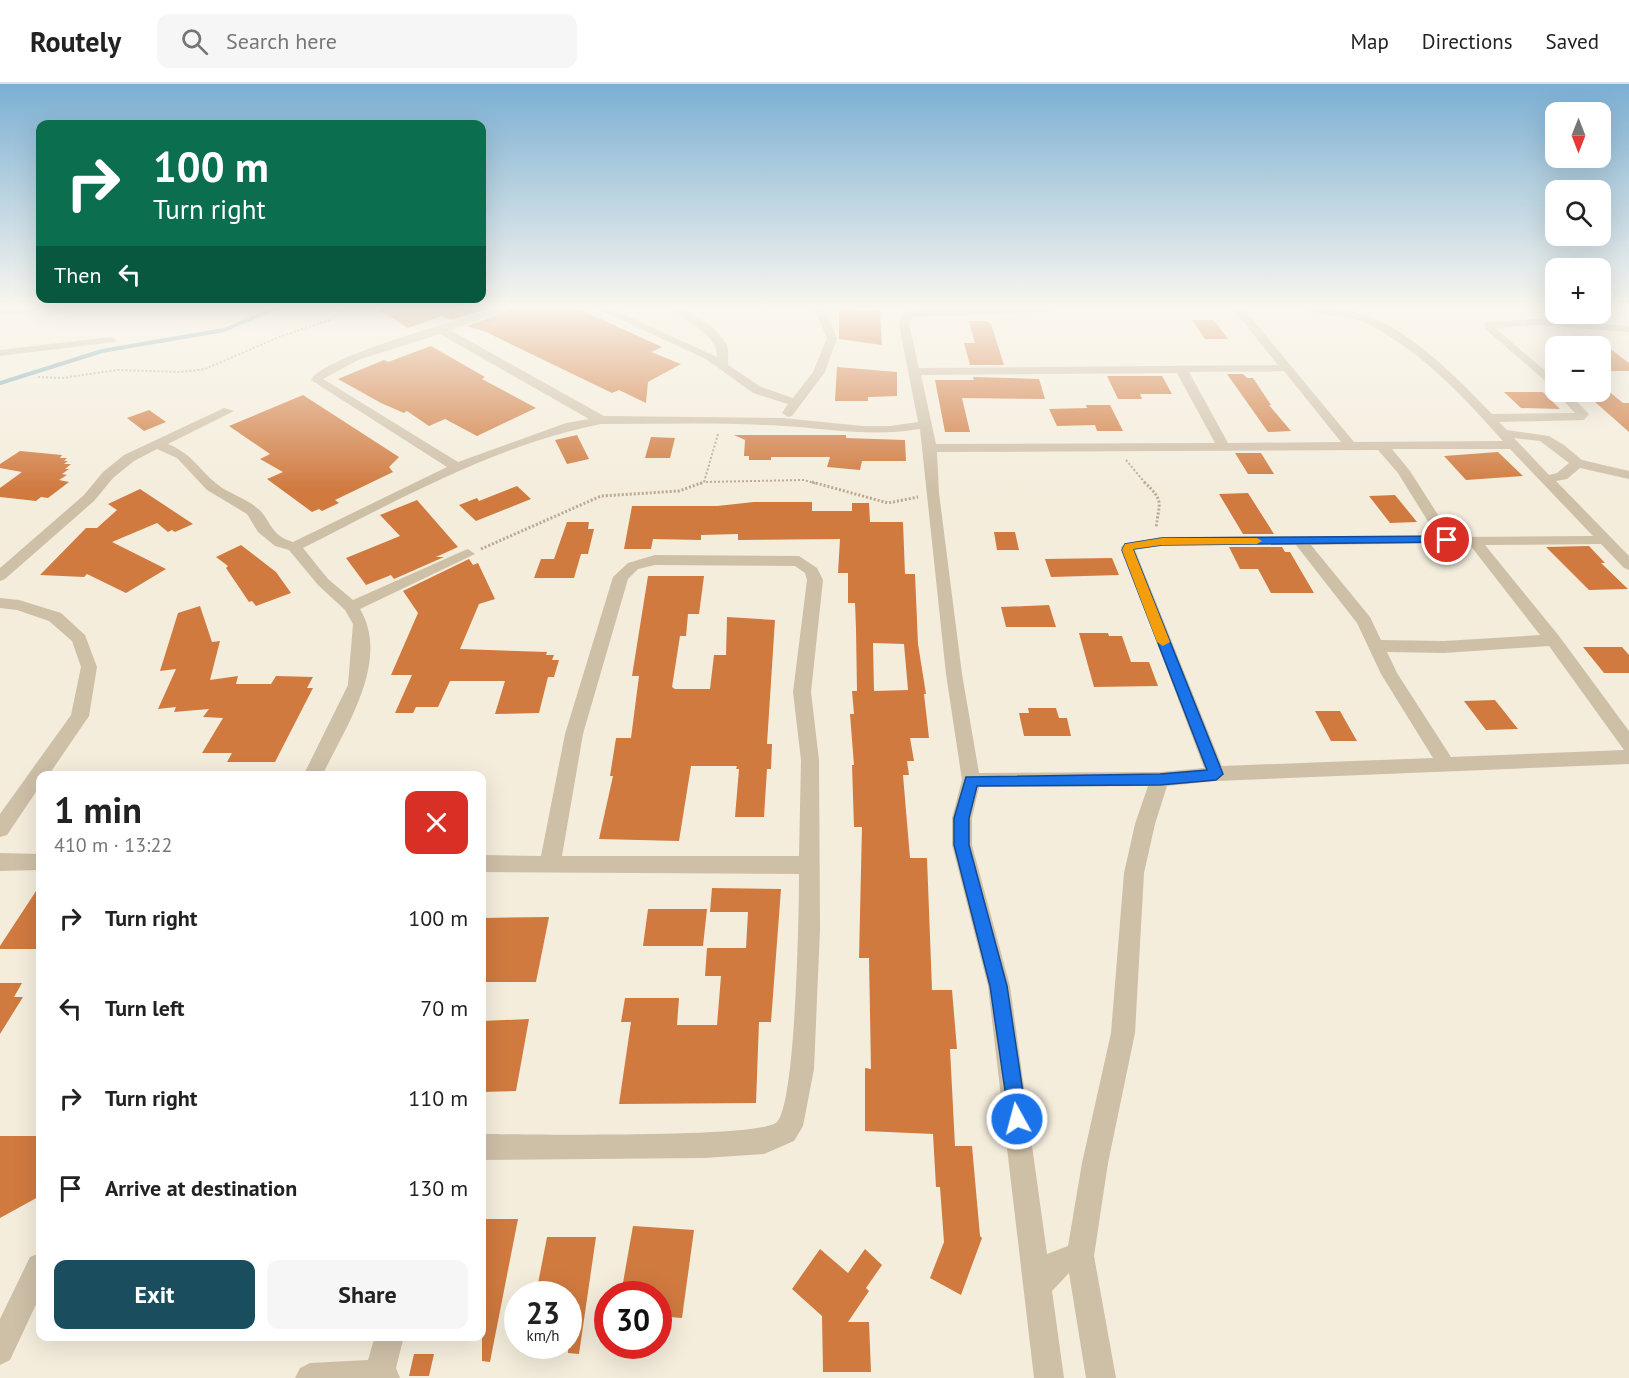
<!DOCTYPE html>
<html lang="en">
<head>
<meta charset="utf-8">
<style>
	:root { --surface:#fff; --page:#f6f6f6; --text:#222; --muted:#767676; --line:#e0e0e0; --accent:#1a4e5f }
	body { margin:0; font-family:"PT Sans",sans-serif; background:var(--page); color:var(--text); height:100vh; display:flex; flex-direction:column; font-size:22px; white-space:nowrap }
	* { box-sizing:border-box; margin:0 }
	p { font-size:20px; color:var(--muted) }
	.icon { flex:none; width:33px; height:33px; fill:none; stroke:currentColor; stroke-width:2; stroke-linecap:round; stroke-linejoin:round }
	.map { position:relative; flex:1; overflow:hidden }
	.details { position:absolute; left:36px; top:687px; width:450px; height:570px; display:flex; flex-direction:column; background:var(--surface); border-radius:12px; box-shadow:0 6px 24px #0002 }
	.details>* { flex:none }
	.banner { position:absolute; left:36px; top:36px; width:450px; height:183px; border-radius:12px; box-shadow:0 6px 24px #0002; background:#0b6e4f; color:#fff; overflow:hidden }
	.needle { width:39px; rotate:180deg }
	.tools { position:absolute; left:1545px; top:18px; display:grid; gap:12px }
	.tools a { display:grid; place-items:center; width:66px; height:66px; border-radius:12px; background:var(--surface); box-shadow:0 6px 24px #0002; font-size:30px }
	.speed { position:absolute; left:504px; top:1197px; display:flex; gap:12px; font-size:30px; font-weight:700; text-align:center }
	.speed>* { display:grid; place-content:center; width:78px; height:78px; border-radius:50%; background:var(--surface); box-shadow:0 6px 24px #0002; line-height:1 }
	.speed small { font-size:15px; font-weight:400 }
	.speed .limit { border:9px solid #d22; background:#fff; color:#111 }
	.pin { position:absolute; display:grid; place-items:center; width:51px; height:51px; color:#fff; margin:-26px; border:3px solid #fff; border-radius:50%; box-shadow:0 2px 6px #0007 }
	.me { position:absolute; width:66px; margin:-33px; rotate:353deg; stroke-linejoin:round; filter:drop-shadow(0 0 4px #0008) }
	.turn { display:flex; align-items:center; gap:21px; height:126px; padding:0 18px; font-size:27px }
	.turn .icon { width:78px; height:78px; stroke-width:2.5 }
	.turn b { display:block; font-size:42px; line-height:51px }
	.then { display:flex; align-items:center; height:57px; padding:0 18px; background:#0003; gap:12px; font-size:22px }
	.round { display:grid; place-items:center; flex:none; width:63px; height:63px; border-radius:12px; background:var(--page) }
	.headline { display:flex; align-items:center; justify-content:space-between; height:102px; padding:0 18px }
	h1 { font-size:36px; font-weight:800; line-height:45px }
	.primary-button { display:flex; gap:12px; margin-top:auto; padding:12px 18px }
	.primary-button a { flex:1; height:69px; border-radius:12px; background:var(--accent); color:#fff; font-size:24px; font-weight:800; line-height:69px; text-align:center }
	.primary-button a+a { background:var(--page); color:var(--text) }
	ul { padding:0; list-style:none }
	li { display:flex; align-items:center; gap:18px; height:90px; padding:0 18px }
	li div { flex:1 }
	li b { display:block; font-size:22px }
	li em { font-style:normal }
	header { display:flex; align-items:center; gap:36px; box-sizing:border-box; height:84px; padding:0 30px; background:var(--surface); border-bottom:2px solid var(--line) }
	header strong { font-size:28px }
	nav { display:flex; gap:33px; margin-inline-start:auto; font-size:21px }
	.search { width:420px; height:54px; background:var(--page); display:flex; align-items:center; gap:15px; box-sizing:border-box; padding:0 21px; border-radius:12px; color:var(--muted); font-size:22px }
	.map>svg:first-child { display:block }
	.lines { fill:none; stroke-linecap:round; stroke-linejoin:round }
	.stream { stroke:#78a7b4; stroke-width:4 }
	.building { fill:#d07a3f; fill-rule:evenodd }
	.path-far1 { stroke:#baa991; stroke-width:2; stroke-dasharray:2 2; stroke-linecap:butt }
	.path { stroke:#baa991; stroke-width:3; stroke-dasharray:2 2; stroke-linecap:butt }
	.street { fill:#cebfa7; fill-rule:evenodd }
	.route { fill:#1a73e8; stroke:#114b97; stroke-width:1.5 }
	.slow { fill:#f59e0b }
</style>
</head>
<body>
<header>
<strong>Routely</strong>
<div class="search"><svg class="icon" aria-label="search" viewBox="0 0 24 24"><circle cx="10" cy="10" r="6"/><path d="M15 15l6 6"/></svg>Search here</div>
<nav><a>Map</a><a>Directions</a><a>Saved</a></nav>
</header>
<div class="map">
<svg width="1629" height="1294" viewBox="0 0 1629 1294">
	<rect width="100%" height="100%" fill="#f4eddc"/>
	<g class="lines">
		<!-- stream -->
		<path class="stream" d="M0,299L102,267L224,246L274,225"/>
	</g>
	<!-- building -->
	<path class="building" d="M378,225H487L451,236L442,232L408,244Z
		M513,225H579L662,263L651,268L681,280L648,298L646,319L619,306L612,309L486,248L467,242Z
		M839,225L880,227L882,261L839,255Z
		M1192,236H1214L1228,255H1205Z
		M969,237H987L991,240L1004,281H970L964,259H975Z
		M1600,257L1629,279V287H1600Z
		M431,262L485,293L482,295L536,324L477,352L445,335L429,342L407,327L404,329L381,319L338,295L384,276L388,278Z
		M837,283L897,288V312L868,313V317H835Z
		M1227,290H1243L1247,294H1253L1271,321H1269L1291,347L1268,348Z
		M1107,292H1162L1172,310H1140L1142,315H1118Z
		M973,293L1039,295L1045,315L962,314L970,348H945L935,296H974Z
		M1600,300L1623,319H1629V348L1586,310H1600Z
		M1504,308H1543L1560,325L1521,324Z
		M303,311L399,373L389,383L393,388L335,416L339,419L322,427L319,425L312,428L267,395L283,388L260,375L270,370L229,342Z
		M1086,321H1110L1123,347H1097L1095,341L1057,342L1049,325L1087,324Z
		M149,326L166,338L144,347L127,334Z
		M577,351L589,375L567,380L555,356Z
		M734,351H846V354L905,356L906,377H862L860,386L827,383L830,373H771V376H749V372H744L745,356Z
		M651,353L675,354L670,374H645Z
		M20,367L62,371L60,374H67L64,377H68L64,380H71L65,385H69L62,390L67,391L59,396L69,398L48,414L41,413L36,417L0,413V404L22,388L0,384V380Z
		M1498,368L1523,392L1466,396L1444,372Z
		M1235,369H1261L1274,390H1248Z
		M517,402L531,415L476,437L459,421L477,414L479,417Z
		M140,405L193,440L175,448L172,446L168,448L157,439L112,458L166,485L126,509L87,490L84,493L40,491L86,444H97L117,426L108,420Z
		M1248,409L1274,450H1243L1219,410Z
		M1395,411L1417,438L1390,439L1369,412Z
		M417,416L458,463L436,473H444L394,495L391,491L366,501L346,474L400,452L380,431Z
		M754,418H812V427H852V419H869L870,438H903L905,490H915L918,560L926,610H924L929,654H910L914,677H907L909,691H903L910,774H927L932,906H952L957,965H950L955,1062H972L980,1152L982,1154L961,1211L930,1194L944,1158L940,1103H936L933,1050L865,1047V984L871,985L869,874H859L862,743H854L852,681H854L850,630H854L852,607H857L856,545L855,519H848V489H838L840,455L738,456V450L701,451V456L653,455L651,465H624L632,422H717ZM873,559L904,560L908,606L874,607Z
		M567,438H589L588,445H594L588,470H581L574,494H534L541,475H554Z
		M994,448H1015L1019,466H997Z
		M241,461L276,488L291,509L256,522L252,517L249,518L226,484L228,482L216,473Z
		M1589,462L1605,479H1601L1628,505L1589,506L1546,463Z
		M1229,463H1282L1285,468H1290L1314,509H1271L1258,485H1240Z
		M1112,474L1119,491L1051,493L1045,475Z
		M469,475L473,481L478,479L495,515L479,520L460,565L547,568L546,571H554L552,576H559L554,593H548L539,629L495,630L505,597H450L438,623H416L413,629H395L412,591H391L418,529L403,507Z
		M648,492H704L699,530H688L686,552H680L672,603L675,605H710L714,571H726L727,533L775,536L767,660H772L771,685H767L764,733H735L739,685H736L737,682H691L679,757L599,755L613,692H610L616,654H631L639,592H632Z
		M1049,521L1056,543H1006L1001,523Z
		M200,522L212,558L220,557L210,596L238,592L236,600H271L276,592L313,593L307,604H313L275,678H227L232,669H202L223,634L203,633L209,625L174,628L176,623L158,625L176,585L160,587L178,529Z
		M1079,549H1108L1109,552H1122L1131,578H1149L1158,602L1094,603Z
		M1583,563H1622L1629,571V589H1604Z
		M1495,616L1518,645L1486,646L1464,617Z
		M1028,624H1056L1059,634H1067L1071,652H1024L1019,629H1029Z
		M1315,627H1340L1357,657H1331Z
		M40,801V865H0V862Z
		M712,804L781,805L771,938H759L756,1019L619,1020L631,938H621L625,914H679L677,941H717L721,892H705L707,864H746L748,828H710Z
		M648,825H707L703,862H643Z
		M549,833L536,898H482V834Z
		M0,899H22L14,913H23L0,950Z
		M529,935L516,1007L482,1008V937Z
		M0,1052H40V1112L0,1134Z
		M482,1135H518L490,1278L482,1277Z
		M633,1142L694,1146L682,1234L658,1232V1210H621Z
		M547,1153H596L579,1270L568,1269V1210H536Z
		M820,1165L848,1189L865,1165L882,1181L866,1204L869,1207L848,1238H869L871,1288H823L822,1232L792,1205Z
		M414,1270H434L429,1292H409Z"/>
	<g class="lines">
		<!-- path-far1 -->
		<path class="path-far1" d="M38,293L62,294L117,286L180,288L205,285L279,253L330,236L346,225
			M718,350L704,398L804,396L817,400
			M1126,376L1146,400
			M700,400L704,398"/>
		<!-- path -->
		<path class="path" d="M812,398L888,419L918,413
			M1144,398C1165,417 1159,419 1156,444
			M481,465L601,412L679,407L704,398"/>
		<!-- street -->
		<path class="street" d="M0,225H37L32,228L0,231Z
			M495,225H511L450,246L604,332L783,334L863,342H890L918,338L899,240L903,229L923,225H1052L1047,228L912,233L909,240L919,284L1278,281L1233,225H1244L1354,358L1503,357C1464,313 1421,267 1368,240C1351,231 1317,233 1307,225C1326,225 1344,224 1362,230C1409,244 1458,295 1492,330L1575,329L1555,308H1567L1589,330L1584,336L1499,338L1507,346L1549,352L1564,361L1582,376L1629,387V395L1580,384L1567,395L1556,397L1629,472V486L1624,484L1601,460L1485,461L1559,552L1629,647V680L1216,697L1167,702L1155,740L1144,789L1135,949L1108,1079L1094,1172L1116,1294H1086L1069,1189L1052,1207L1064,1294H1034L988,902L952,761V734L962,696L946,590L920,345C873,353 830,345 784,342C723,338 662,340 601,340C498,360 396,417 303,464L328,495L353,516L463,467L468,465L475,470L360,525C391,577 345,644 322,692H303L348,601L353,540L345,526L318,501L289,466L275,462L258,448L247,430L207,406L177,374L157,365L134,377L113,394L94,417L5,495L0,497V484L84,411L103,388L124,371L224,324L234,327L168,360C194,371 197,384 217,400C229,410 246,414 257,424C271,435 269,451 293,458L447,383L311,296C323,272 464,235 495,225ZM440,250L589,335L566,339L458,378L323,295L358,276ZM1284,287L1341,358L1228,359L1189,288ZM1177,289L1215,359L936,360L921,291ZM1514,354L1540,357L1569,379L1557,389L1549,391ZM1392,365H1510L1593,452L1467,453L1460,457L1470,461L1540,551L1444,557L1381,556L1370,533L1311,461L1452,459L1454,456L1410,387ZM1378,366L1398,389L1437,452L1162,453L1128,459L1121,463L1204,684L1160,688L979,689L962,590L939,409L937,368ZM1162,461H1296L1357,539L1381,590L1433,674L1222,682L1135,466ZM1549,562L1624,666L1451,673L1397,589L1387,568L1444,569ZM1148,702L1135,740L1124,789L1111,949L1082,1079L1068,1162L1047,1170L1010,902L972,761V734L979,703Z
			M598,225H612L717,273C718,250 687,240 673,225C690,225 720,245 727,262C729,268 728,275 728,281L761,303L793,314L813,288L827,254L814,225H824L837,254L825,288L792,332L788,333L782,329L788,320L753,309L706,275Z
			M1537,235L1629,242V248L1537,241L1495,244L1556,296V306L1484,244L1485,239L1489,238Z
			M111,253L117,256L115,258L0,272V266Z
			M655,471L799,472L817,484L823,496L811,608L819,676L820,845L814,985L803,1042L794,1057L764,1070L704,1074L482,1076V1050C521,1050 760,1055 777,1038C796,1019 799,826 799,790L482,788V771L541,772L565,650L613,493L628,479ZM655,481L795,482L805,489L807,496L793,608L801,676L799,772H562L583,650L628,495L638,485Z
			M0,514L19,516L61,529L85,551L97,583L89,632L48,692H40V702L7,751L0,753V730L71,631L81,583L72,557L49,537L17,526L0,524Z
			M0,769L40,770V786L0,787Z
			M40,1169V1212L10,1276L0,1281V1235L30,1173Z
			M375,1252H404L396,1284L400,1294H295L300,1284L310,1279L368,1276Z"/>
	</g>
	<!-- sky -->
	<linearGradient id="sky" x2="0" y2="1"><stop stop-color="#7bafd3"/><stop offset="0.55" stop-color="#faf7ef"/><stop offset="1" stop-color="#faf7ef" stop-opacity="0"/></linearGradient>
	<rect width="1629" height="406" fill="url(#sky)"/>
	<!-- route -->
	<path class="route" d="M1447,452L1451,453V458L1162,461L1133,465L1223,690L1216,696L1160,701L977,702L969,734V761L1007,902L1027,1035L1024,1041L1017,1044L1010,1041L990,902L954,761V734L966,693L1160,690L1207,686L1122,466L1125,460L1162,454Z"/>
	<!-- slow -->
	<path class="slow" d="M1162,454H1257L1262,457L1257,460L1162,461L1133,465L1170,558L1163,562L1157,558L1122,466L1125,460Z"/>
</svg>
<div class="tools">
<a><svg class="needle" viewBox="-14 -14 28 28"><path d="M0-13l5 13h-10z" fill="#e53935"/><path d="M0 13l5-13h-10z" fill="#767676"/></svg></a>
<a><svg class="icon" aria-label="search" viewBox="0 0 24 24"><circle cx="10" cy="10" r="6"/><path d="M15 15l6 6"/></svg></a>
<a>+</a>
<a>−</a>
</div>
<div class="speed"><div>23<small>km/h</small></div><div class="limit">30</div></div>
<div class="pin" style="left:1447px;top:456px;background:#d93025"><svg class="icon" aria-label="arrive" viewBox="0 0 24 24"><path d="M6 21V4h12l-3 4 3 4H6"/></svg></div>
<svg class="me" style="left:1017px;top:1035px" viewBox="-20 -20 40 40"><circle r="17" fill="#1a73e8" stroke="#fff" stroke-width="3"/><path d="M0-11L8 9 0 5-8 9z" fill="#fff"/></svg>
<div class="banner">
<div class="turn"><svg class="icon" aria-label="right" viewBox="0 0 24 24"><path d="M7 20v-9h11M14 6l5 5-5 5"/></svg><div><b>100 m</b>Turn right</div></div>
<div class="then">Then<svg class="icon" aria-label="left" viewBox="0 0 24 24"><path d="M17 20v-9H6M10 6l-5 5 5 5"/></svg></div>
</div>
<section class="details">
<div class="headline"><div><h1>1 min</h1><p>410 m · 13:22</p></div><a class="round" style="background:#d93025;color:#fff"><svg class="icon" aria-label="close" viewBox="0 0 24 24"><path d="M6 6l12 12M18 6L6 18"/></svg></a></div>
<ul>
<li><svg class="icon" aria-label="right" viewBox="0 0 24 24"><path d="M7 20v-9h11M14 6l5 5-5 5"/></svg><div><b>Turn right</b></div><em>100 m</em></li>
<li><svg class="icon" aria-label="left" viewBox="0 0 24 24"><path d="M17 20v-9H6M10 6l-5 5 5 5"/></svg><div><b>Turn left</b></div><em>70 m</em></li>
<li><svg class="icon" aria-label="right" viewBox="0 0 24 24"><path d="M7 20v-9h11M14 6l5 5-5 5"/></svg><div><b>Turn right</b></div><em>110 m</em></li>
<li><svg class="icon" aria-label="arrive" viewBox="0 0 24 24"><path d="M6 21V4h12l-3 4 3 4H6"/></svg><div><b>Arrive at destination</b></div><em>130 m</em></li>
</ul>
<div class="primary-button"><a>Exit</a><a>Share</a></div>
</section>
</div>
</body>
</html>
